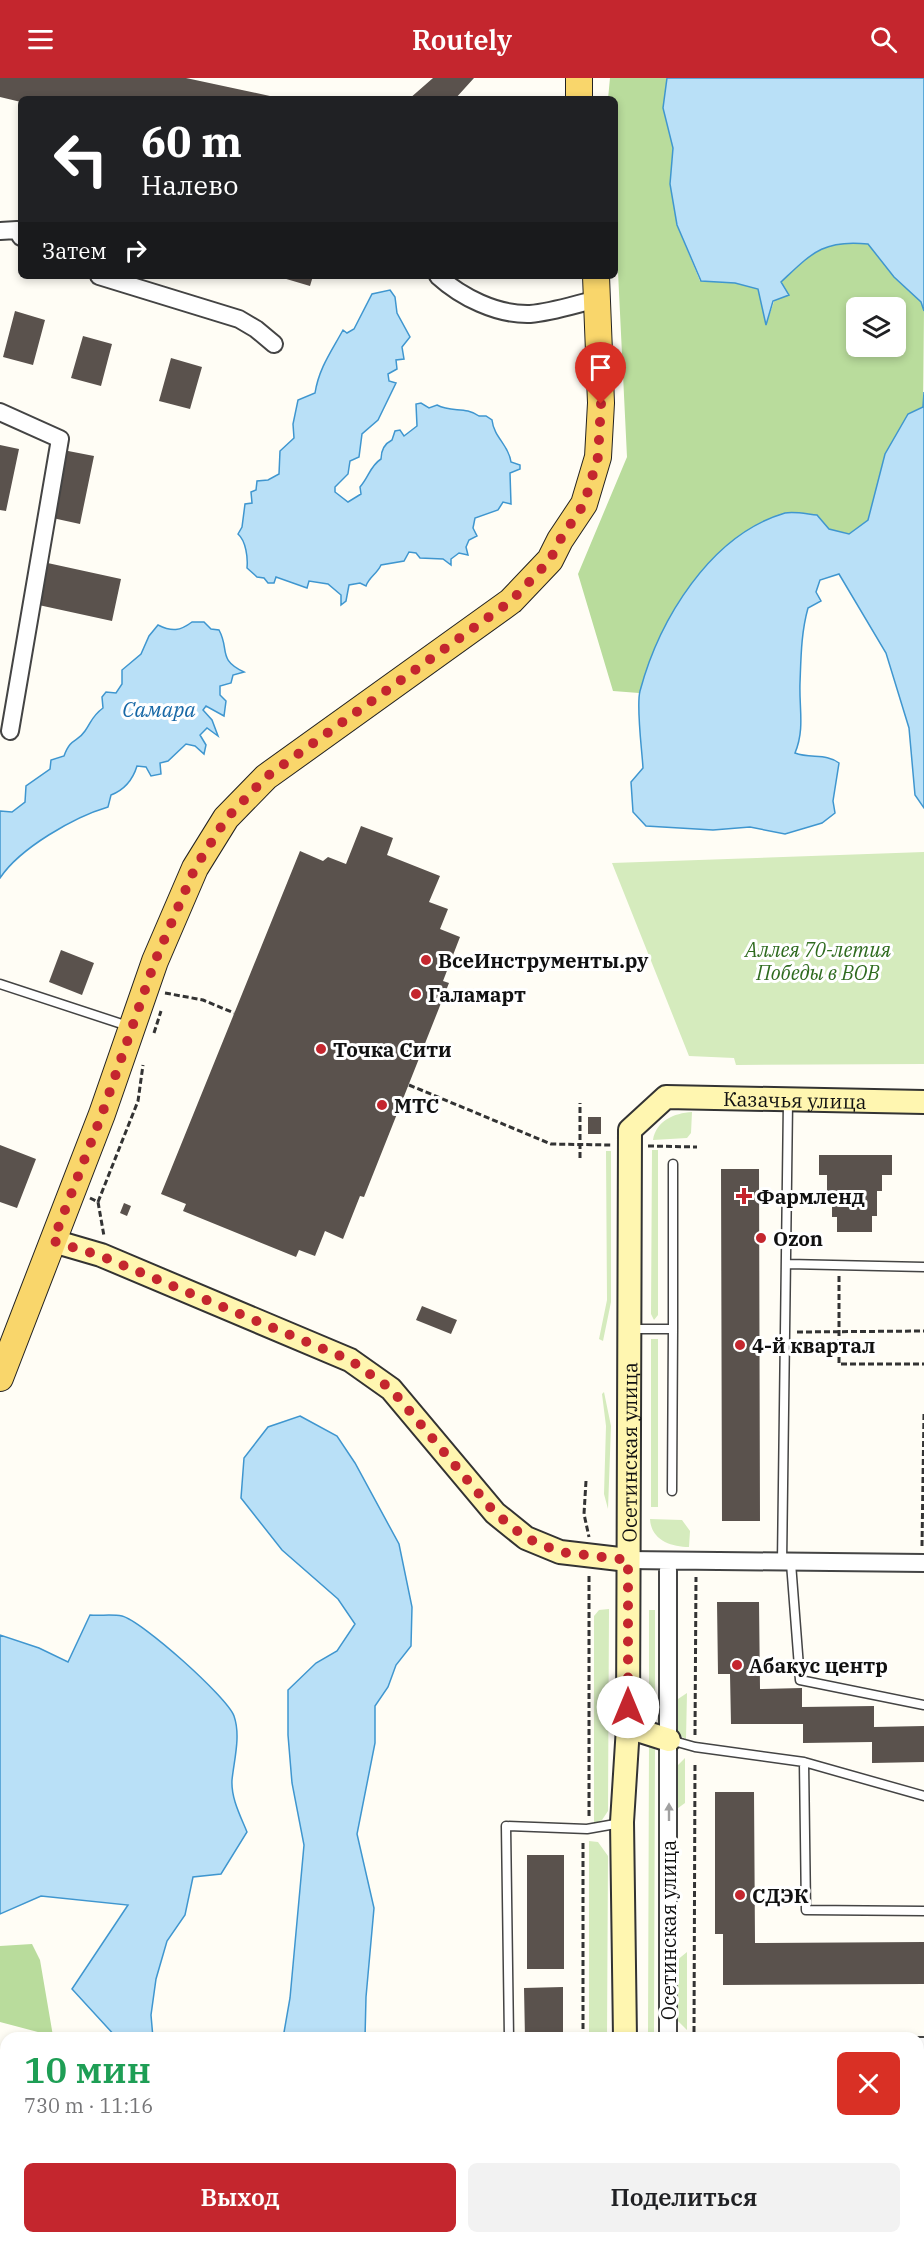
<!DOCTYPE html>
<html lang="ru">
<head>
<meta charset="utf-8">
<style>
	:root { --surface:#fff; --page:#f2f2f2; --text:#202124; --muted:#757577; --accent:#c4262e }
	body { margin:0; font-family:"IBM Plex Serif",serif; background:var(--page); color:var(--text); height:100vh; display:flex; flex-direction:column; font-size:22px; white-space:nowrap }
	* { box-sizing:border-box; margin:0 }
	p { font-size:20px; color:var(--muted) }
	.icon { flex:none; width:33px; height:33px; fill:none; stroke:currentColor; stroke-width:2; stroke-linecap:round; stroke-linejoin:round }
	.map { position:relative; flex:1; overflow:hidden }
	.side { position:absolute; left:0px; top:1954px; width:924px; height:212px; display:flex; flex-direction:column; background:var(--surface); border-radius:18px 18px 0 0; box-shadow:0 3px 9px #0003 }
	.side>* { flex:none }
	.guide { position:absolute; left:18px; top:18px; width:600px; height:183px; border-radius:9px; box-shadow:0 3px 9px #0003; background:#202124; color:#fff; overflow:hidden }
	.fabs { position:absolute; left:846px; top:219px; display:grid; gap:12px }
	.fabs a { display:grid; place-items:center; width:60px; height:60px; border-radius:9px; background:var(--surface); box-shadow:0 3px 9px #0003; font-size:30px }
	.pin { position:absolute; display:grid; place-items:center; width:51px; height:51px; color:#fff; margin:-62px -26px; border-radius:50% 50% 50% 0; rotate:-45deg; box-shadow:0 0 6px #0007 }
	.pin .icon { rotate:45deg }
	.me { position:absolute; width:66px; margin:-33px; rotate:0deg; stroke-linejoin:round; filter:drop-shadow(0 0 4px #0008) }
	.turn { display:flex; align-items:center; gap:21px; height:126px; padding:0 24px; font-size:27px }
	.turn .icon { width:78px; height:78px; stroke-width:2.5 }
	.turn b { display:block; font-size:42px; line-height:51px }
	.then { display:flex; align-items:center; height:57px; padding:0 24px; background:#0003; gap:12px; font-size:22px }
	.round { display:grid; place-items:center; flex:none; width:63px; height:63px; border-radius:9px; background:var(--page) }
	.overview { display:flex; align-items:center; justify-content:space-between; height:102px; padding:0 24px }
	h1 { font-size:36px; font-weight:600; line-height:45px; color:#1e9e55 }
	.cta { display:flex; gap:12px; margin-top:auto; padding:12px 24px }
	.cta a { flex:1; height:69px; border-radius:9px; background:var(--accent); color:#fff; font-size:24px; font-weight:600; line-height:69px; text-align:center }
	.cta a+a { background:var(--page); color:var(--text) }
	header { display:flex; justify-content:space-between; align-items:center; height:78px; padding:0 24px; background:var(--accent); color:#fff; font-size:27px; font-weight:600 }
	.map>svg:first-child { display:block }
	.green { fill:#d5ebbd }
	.forest { fill:#b9dc9c; fill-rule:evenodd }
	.water { fill:#b9e0f7; stroke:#3f96cf; stroke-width:1.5 }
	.building { fill:#5a524d }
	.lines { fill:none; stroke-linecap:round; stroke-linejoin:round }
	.lane-casing { stroke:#444; stroke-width:11 }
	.street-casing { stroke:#444; stroke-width:20 }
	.secondary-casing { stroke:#333; stroke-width:26 }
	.primary-casing { stroke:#222; stroke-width:28 }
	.path { stroke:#333; stroke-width:3; stroke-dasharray:6 3; stroke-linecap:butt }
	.lane { stroke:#fff; stroke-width:8 }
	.street { stroke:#fff; stroke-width:16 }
	.secondary { stroke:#fff6b0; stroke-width:22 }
	.primary { stroke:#f9d66b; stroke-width:26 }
	.oneway { fill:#a0a0a0 }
	.route { stroke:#c4262e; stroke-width:10; stroke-dasharray:0 18 }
	.poi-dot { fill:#c4262e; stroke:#fff; stroke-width:2 }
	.labels { text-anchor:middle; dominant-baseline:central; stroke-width:6; stroke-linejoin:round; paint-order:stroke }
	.park-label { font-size:20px; font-style:italic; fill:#2f6b1f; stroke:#fff }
	.poi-label { font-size:20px; font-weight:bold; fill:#111; stroke:#fff; text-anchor:start }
	.street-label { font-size:20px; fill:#111; stroke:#fff }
	.water-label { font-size:21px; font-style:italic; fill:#1768a6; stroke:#fff }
</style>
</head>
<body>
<header><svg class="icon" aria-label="menu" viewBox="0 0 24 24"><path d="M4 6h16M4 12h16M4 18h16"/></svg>Routely<svg class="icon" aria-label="search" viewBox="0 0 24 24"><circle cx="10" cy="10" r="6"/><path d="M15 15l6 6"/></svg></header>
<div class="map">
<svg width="924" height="2165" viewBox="0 0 924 2165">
	<rect width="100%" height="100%" fill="#fffdf5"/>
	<!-- green -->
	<path class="green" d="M924,774V986L736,987L734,980L689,978L612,785Z
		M692,1034L691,1055L687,1060L653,1062C656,1043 674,1035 692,1034Z
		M652,1072H658V1237L654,1242L651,1236Z
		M606,1073H611V1224L603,1263L599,1261L607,1222Z
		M651,1261H658V1429H651Z
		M604,1314L611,1348L608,1431L604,1416L606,1348L602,1316Z
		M650,1441L682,1442L690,1453L689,1469C671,1469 651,1462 650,1441Z
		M609,1531L608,1733L602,1742L594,1746V1538L599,1532Z
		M649,1532H655V1650L649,1642Z
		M687,1615L686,1661C671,1654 675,1637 675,1623Z
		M649,1665L655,1669L654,1960H648Z
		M685,1680V1725L674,1733L676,1689Z
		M589,1763L598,1764L608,1778L607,1960H589Z
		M687,1874V1952L675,1940L676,1883Z
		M580,2160H607V2165H580Z"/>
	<!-- forest -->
	<path class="forest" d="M610,0H667L663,30L673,70L670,106L677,147L700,203L735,205L759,211L766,246L781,204L813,174L845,163L868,166L894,199L921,224L924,233L923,329L885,376L868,442L849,456L829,451L817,437L651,586L639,615L613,613L578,496L627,379L615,132V21H608ZM856,230H896V268H856Z
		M32,1866L40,1882L53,1958L0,1944V1868Z"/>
	<!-- water -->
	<path class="water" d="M667,0H924V233L921,224L894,199L868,166C823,161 811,176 781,204L789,217L773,223L766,247L758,211L735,205L701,203L677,147L670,106L673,70L663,30Z
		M390,212L395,219L397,235L410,259L402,269L404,281L396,282L397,291L388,296L389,303L396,305L378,342L362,356L359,379L350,383L348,396L335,409V414L348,424L361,416L360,409C369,399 370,388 381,381C381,372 384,366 392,362L395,353L400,352L404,358L417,348L416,326L421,325L429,330L437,327C452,335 465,328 479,338H486L492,342C494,360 509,367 511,384L520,387V391L510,395L511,426L503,424L498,432L475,440L473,450L477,458L469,462L466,469L468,477L459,475L451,481V487L443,481L420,480L416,475L409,474L404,483L381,487C377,496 369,499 366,508L360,505L349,507L346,523L341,527V517L328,506L309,503L307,510L276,499L274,505H268L264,500L257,499L247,490C248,480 246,463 238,456L242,449L245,426L252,425L251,414L256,412L257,403L268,402L279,396L280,373L294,360L293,346L298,322L315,315C319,290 331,274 343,252L347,255L354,251L372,216Z
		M924,314V730L915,717L909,650L886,575L839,496L820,502L816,514L821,523L808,530C801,555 801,580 800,605C799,630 805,651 795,675C811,681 826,675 839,685L833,723L835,735L822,745L785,756L750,749L713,752L646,748L633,734L631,704L643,690C642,672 636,628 640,613C659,542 710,457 785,435C794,433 807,436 817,437L829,451L849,456L868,442L885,376L908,336L923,329Z
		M192,544H204L211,551L219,552C230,572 217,581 244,594L233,597L231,605L220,608V617L226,623L224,638L206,628L203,632L212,642L218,658L207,650L200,657L206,667L204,676L195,668L186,666L168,683L160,685L161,696L151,698L146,689L137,688C133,701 124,712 111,717L108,729C74,739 20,770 0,800V733L12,734L25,724L26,708L50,691L51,682L64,678C71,659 77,665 85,653C92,643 92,638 103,630L102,619L106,614L116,615L122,606V592L141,576L149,558L158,547C172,554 180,553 192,544Z
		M300,1338L337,1358L355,1385L399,1466L412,1529L411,1568L396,1587L388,1609L375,1628V1665L357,1756L374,1830L366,1919L365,1960H283L290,1920L304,1767L292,1705L288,1657V1612L316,1585L337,1573L355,1546L338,1521L282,1472L241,1420L244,1380L268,1349Z
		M90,1537C100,1538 112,1536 122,1538C142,1543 227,1619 234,1638C241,1658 234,1682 232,1702C231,1720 240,1737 247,1754L221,1796L193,1799L185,1837L167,1863L156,1901L151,1937L153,1960H117L72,1911L128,1827L41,1818L0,1836V1557L39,1570L68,1584Z
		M6,1973V2137L0,2138V1974Z
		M243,2160H310L307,2165H242Z"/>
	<!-- building -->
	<path class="building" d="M0,0H186L279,20L21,21V24L0,19Z
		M433,0H474L455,21H409Z
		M284,198H313L310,208L283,200Z
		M15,233L45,242L33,287L3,279Z
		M83,258L112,266L101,308L71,300Z
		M171,280L202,289L190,331L159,323Z
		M0,367L19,371L6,433L0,432Z
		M63,372L94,378L80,446L48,439Z
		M43,484L121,501L112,543L34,526Z
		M361,748L393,760L387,777L440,798L429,824L448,831L440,851L460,859L443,903L449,905L364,1119L360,1118L343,1161L325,1153L315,1178L299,1172L296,1179L183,1133L186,1126L161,1116L300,773L323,783L328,779L346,786Z
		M61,872L94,885L82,917L49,904Z
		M588,1039H601V1056H588Z
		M0,1067L36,1081L17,1130L0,1124Z
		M819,1077H892V1097H882V1113H877V1138H872V1154H837V1139H832V1113H827V1097H819Z
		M721,1091H759L760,1443H722Z
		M124,1125L131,1128L127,1138L120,1135Z
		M422,1228L457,1242L451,1256L416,1242Z
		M717,1524H759L760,1611L802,1610V1629L874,1628V1649L924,1648V1684L872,1685V1664L803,1665V1646H731L730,1596H718Z
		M715,1714H754L755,1865L924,1864V1906L723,1907V1856H715Z
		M527,1777H564V1891H527Z
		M563,1909V1960H525L524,1910Z
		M517,2160H555V2165H517Z"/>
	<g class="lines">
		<defs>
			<path id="lane" d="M0,906L131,949
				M788,1186L924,1189
				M630,1251H673V1086
				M672,1413L673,1251
				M782,1485L788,1024
				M791,1485L800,1602L924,1627
				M670,1662L695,1669L804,1684L924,1718
				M804,1684L806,1832L924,1833
				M509,1960L506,1748L587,1751L621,1745
				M478,2165V2160"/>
			<path id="street" d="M0,153L17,152L21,159
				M99,198L239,241L256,251L274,266
				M438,198C461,219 497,237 530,236C553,234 576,226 598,221
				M0,334L60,361L10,653
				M628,1482L924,1485
				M668,1960V1492
				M918,1968H924
				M666,2165V2160"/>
			<g id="secondary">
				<path d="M53,1163L101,1177L350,1282L391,1311L495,1435L526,1460L560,1474L628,1482"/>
				<path d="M628,1649L669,1662"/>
				<path id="s1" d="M625,1960L622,1744L628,1649L630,1052L666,1019L924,1024"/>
				<path d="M626,2160V2165"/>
			</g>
			<path id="primary" d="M579,21V0
				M0,1300L102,1036L155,883L195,790L226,740L266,699L511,523L550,482L560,462L584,426L598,379L601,325L596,198"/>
		</defs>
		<!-- lane casing -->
		<use href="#lane" class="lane-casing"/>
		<!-- street casing -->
		<use href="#street" class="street-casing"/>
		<!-- secondary casing -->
		<use href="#secondary" class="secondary-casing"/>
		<!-- primary casing -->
		<use href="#primary" class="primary-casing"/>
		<!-- path -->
		<path class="path" d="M165,915L203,922L234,935
			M154,955L161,933
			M409,1007L551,1066L611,1067
			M648,1068L697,1069
			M580,1080V1025
			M90,1120L98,1124L104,1158
			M98,1124L138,1023L143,987
			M839,1198V1286H924
			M797,1254L924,1253
			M586,1403L584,1436L589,1459
			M922,1468L924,1336
			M695,1657L696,1499
			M589,1738V1495
			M694,1954L695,1684
			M583,1960V1763
			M918,2110L924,2109
			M575,2165V2160
			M693,2165V2160
			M813,2165V2160"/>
		<!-- lane -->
		<use href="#lane" class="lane"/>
		<!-- street -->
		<use href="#street" class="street"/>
		<!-- secondary -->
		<use href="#secondary" class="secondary"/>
		<!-- primary -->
		<use href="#primary" class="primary"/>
	</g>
	<!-- one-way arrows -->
	<defs><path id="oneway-solid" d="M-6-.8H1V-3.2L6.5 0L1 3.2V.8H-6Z" transform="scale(1.5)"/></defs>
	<use class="oneway" href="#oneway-solid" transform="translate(669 1734) rotate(-90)"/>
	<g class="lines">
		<!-- route -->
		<path class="route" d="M601,326L598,379L584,426L560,462L550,482L511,523L266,699L226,741L195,790L155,883L102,1036L53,1163L101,1178L350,1282L391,1311L495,1435L526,1460L560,1474L628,1482V1629"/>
	</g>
	<!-- markers -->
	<g class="poi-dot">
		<circle cx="426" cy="882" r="6"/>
		<circle cx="416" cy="916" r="6"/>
		<circle cx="321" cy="971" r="6"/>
		<circle cx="382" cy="1027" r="6"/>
		<path d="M741 1109h6v6h6v6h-6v6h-6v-6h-6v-6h6z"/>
		<circle cx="761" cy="1160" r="6"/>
		<circle cx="740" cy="1267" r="6"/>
		<circle cx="737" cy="1587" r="6"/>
		<circle cx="740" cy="1817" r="6"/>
	</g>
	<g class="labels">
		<!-- park labels -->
		<g class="park-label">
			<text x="818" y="871">Аллея 70-летия<tspan x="818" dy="23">Победы в ВОВ</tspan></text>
		</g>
		<!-- poi labels -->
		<g class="poi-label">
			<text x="438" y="882">ВсеИнструменты.ру</text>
			<text x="428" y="916">Галамарт</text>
			<text x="333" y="971">Точка Сити</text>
			<text x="394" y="1027">МТС</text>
			<text x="756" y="1118">Фармленд</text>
			<text x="773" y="1160">Ozon</text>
			<text x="752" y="1267">4-й квартал</text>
			<text x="749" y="1587">Абакус центр</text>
			<text x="752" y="1817">СДЭК</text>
		</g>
		<!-- street labels -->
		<g class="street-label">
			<text stroke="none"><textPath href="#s1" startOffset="1086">Казачья улица</textPath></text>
			<text stroke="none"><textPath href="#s1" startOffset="586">Осетинская улица</textPath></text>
			<text transform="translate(668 1852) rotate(-90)">Осетинская улица</text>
		</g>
		<!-- water labels -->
		<g class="water-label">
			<text x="159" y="631">Самара</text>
		</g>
	</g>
</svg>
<div class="fabs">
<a><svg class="icon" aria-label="layers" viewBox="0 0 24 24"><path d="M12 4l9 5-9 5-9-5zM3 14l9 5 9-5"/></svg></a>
</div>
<div class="pin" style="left:601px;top:326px;background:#d93025"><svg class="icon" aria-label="arrive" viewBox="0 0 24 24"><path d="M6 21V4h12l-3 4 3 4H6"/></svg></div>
<svg class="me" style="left:628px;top:1629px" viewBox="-20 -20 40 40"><circle r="19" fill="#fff"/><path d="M0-13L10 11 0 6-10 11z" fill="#c4262e"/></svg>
<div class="guide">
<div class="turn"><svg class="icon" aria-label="left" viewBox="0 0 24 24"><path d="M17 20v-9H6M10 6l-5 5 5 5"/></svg><div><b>60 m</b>Налево</div></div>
<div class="then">Затем<svg class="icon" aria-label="right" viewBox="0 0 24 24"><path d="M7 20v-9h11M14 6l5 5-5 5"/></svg></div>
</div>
<section class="side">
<div class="overview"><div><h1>10 мин</h1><p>730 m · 11:16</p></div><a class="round" style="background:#d93025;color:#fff"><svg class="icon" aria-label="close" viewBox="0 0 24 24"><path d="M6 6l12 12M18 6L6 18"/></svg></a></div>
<div class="cta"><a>Выход</a><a>Поделиться</a></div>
</section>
</div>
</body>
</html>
